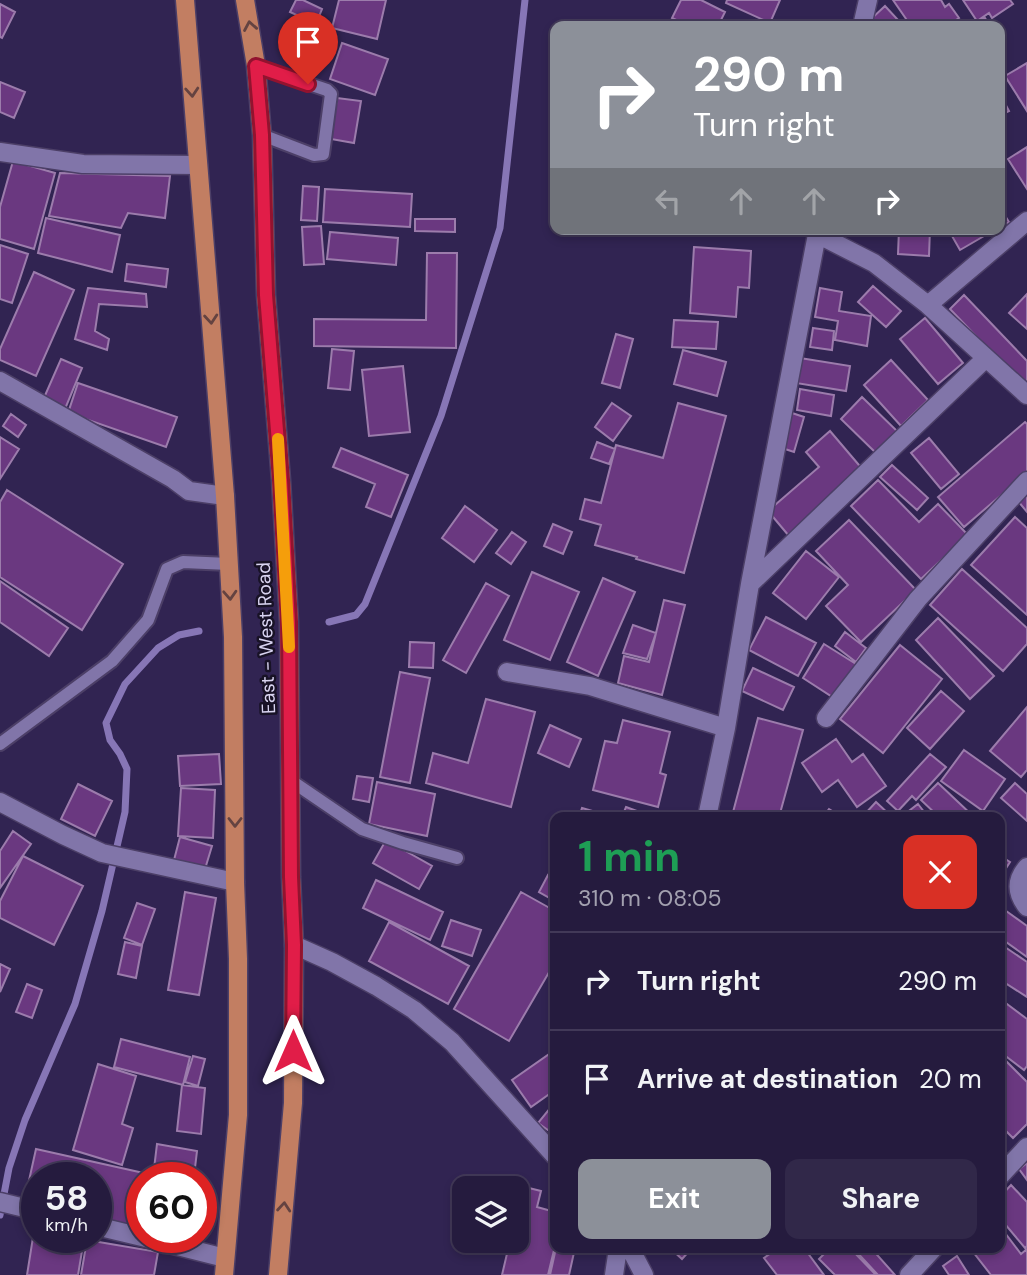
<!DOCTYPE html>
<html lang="en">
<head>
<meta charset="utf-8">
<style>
	:root { --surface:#251b3e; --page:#312849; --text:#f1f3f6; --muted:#a3a1b0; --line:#423958; --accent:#8c9099 }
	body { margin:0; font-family:"DM Sans",sans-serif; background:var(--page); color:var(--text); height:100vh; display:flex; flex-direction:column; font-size:26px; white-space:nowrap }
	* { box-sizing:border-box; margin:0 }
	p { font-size:23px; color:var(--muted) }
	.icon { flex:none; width:38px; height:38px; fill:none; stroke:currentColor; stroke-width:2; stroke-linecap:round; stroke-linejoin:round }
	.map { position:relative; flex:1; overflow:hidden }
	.sheet { position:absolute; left:550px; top:812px; width:455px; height:441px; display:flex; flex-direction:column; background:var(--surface); border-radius:14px; box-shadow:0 4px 10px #0003,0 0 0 2px var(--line) }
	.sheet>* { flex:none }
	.guide { position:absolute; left:550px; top:21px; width:455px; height:214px; border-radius:14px; box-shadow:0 4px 10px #0003,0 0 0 2px var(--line); background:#8c9099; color:#fff; overflow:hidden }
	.controls { position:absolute; left:452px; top:1176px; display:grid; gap:14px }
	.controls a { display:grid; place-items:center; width:77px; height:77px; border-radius:14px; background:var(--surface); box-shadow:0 4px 10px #0003,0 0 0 2px var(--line); font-size:35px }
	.speed { position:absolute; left:21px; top:1162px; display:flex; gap:14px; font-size:35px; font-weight:700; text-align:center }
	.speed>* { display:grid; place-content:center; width:91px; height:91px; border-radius:50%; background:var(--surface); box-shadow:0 4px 10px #0003,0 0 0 2px var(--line); line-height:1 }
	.speed small { font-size:18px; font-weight:400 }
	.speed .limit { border:10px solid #d22; background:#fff; color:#111 }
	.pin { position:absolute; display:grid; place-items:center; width:60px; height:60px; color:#fff; margin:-72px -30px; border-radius:50% 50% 50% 0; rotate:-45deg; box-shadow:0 0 7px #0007 }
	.pin .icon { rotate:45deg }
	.me { position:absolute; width:77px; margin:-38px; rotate:0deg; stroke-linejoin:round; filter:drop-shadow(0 0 5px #0008) }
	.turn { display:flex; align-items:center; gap:24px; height:147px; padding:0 28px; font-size:32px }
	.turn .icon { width:91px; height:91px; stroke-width:2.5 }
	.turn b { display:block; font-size:49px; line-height:60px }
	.lanes { display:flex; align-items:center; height:66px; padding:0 28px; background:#0003; justify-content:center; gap:35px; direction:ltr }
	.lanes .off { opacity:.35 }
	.round { display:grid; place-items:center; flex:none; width:74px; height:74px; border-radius:14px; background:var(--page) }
	.summary { display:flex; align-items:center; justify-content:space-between; height:119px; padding:0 28px }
	h1 { font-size:42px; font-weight:700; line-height:52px; color:#1e9e55 }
	.action { display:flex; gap:14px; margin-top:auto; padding:14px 28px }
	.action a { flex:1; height:80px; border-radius:14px; background:var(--accent); color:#fff; font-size:28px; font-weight:700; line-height:80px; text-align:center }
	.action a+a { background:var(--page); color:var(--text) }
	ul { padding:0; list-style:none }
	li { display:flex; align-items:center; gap:21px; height:98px; padding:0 28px; border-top:2px solid var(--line) }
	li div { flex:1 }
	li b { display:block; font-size:26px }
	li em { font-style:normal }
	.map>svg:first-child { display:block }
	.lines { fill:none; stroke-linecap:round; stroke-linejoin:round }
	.stream { stroke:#8776b6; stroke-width:7 }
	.building { fill:#6a3880; stroke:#9c7cac; stroke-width:2 }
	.service-casing { stroke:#4c3f67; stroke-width:16 }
	.minor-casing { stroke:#4c3f67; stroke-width:21 }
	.primary-casing { stroke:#4c3f67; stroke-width:21 }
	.service { stroke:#8175a9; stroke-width:12 }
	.minor { stroke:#8175a9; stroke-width:18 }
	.primary { stroke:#c27e62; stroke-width:18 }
	.oneway { stroke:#644341 }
	.route-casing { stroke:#92132f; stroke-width:18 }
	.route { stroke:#e11d48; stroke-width:12 }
	.slow { stroke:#f59e0b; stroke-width:12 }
	.labels { text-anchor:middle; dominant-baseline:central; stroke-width:5; stroke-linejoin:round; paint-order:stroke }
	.street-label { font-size:19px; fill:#d9d4f1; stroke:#181226 }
</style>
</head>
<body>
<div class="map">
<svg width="1027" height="1275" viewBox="0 0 1027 1275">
	<rect width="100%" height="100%" fill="#312452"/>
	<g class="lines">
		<!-- stream -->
		<path class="stream" d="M329,622L356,615L365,604L441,416L500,228L525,0
			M0,1215L9,1168L25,1120L75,1004L102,911L125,812L127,769L120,754L110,740L106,723L125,684L158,648L179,635L199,631"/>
	</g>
	<!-- building -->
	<path class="building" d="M296,0H303L322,9L316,24L290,12Z
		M339,0H386L377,39L332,28Z
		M681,0H701L725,12L718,26H689L672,18Z
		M727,0H780L770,23L726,3Z
		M893,0H941L945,7L949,4L959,18L946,26H911Z
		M963,0H1010L1013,4L992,18L989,13L977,21Z
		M0,4L15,12L2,38L0,37Z
		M885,6L898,20L892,26H877L871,19Z
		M985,18L990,26H972Z
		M342,43L388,59L375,95L330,79Z
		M1027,63V111L1005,76Z
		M0,82L25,92L14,118L0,112Z
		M999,92L1009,111L999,116Z
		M337,98L361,101L354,143L331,139Z
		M1027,147V189L1008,159Z
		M13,161L55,173L34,249L0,239V207Z
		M60,173L170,176L165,218L128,213L121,228L49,216Z
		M303,186L319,187L317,221L301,220Z
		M325,189L412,194L410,227L323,222Z
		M999,206L1009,222L999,227Z
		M46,218L120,235L112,272L38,253Z
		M415,219H455V232L415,231Z
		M321,226L324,264L304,265L302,227Z
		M899,229H930L929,256L898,254Z
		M948,229H996L960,250Z
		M330,232L398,238L396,265L327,259Z
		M0,245L28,254L12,303L0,299Z
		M694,247L751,251L749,288L738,287L736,317L690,313Z
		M427,253H457L456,348L314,346V319L426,320Z
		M127,264L168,269L166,287L125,281Z
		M34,272L74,290L36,376L0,360V349Z
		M873,286L901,311L886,327L858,302Z
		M88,288L146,294L147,307L99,304L95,331L109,339L107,350L75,339Z
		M820,288L842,292L839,311L871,316L867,346L835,340L838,321L815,317Z
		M1027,294V329L1009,313Z
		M964,295L1027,361V380L1022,384L950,309Z
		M925,318L963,363L938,384L900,339Z
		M674,320L718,322L716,349L672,347Z
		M813,328L834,331L832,350L810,347Z
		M616,334L633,339L620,388L602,383Z
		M332,349L354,351L350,390L328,388Z
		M683,350L726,362L717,396L674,384Z
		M800,358L850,366L846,391L796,383Z
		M61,359L82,368L65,409L43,400Z
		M891,360L928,400L901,426L864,385Z
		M403,366L410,432L369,436L362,370Z
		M78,383L177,417L166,447L68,413Z
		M800,389L834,395L831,416L797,410Z
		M862,397L898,432L877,454L841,419Z
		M612,403L631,416L613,441L595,427Z
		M678,403L726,416L684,573L636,559L637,557L595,545L601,525L580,519L585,499L601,503L616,445L663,458Z
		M792,413L804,417L794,452L782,448Z
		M11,414L26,425L18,437L3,426Z
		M1025,422L1027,424V473L964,527L938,497Z
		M830,431L864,471L789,536L768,511L819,467L806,452Z
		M0,437L19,449L0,479Z
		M929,438L959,474L941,489L911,453Z
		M597,442L615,449L609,464L591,458Z
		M341,448L408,475L391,517L366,507L375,484L333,467Z
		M892,465L928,498L917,510L880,477Z
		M878,480L919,522L938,504L968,535L921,579L851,506Z
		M7,490L123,564L82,630L0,577V502Z
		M1027,493V512L1018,501Z
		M465,506L497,530L474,562L442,538Z
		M1015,517L1027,528V615L971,565Z
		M849,520L916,590L861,642L826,606L848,585L816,551Z
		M553,524L572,532L563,554L544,546Z
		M512,532L526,542L511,564L496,553Z
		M806,551L839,577L806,619L773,593Z
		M962,569L1027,628V644L1003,671L930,605Z
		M532,572L579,592L550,660L504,640Z
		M603,578L635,592L598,676L567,662Z
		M0,581L68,628L49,656L0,622Z
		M486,583L509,596L466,673L443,660Z
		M664,600L685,605L662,695L618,683L624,656L649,662Z
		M766,617L816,643L798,676L749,650Z
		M938,618L994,676L970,699L916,640Z
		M633,625L656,633L647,659L623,653Z
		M845,632L866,648L856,662L835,646Z
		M410,642L434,643L433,668L409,667Z
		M824,644L856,664L834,698L803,678Z
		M900,645L942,679L883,753L840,719Z
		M753,668L794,687L783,710L742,691Z
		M400,672L430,678L410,783L380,777Z
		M941,691L964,711L930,749L907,728Z
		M486,699L535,712L511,807L426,783L433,753L468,763Z
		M1027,707V770L1021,777L990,751Z
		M758,718L803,730L779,817H737L732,816Z
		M623,720L670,732L660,773L666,775L658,807L593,790L605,741L617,743Z
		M550,725L581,739L569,767L538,753Z
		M836,739L852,762L863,754L886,786L857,807L838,780L822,792L802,763Z
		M964,750L1005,779L983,811L941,781Z
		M219,754L221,784L180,786L178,756Z
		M930,754L946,767L916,800L912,796L898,811L887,801Z
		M357,776L373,778L369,802L353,799Z
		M377,782L435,794L427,836L369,824Z
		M938,783L974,817H939L921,800Z
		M1015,783L1027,794V821L1001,798Z
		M78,784L112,801L95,836L61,819Z
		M181,788L215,790L213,838L178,836Z
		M876,802L892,817H866L864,815Z
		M918,804L928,817H901Z
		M626,807L653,817H622Z
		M582,808L610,816V817H579Z
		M829,809L842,817H823Z
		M13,831L31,844L0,888V851Z
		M180,837L212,846L205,869L174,860Z
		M386,840L432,866L419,889L373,863Z
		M999,855L1010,862L999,879Z
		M23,856L83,886L54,945L0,918V901Z
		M548,875L555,879V901L539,892Z
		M376,880L443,912L430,940L363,908Z
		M185,892L216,898L199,995L168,990Z
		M521,892L555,911V962L509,1041L454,1009Z
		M137,903L155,909L142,945L124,938Z
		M1002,908L1027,926V957L999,937V912Z
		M451,920L481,930L472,956L442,946Z
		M389,922L469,966L448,1004L369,961Z
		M125,942L142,946L136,978L118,974Z
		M999,943L1027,962V997L999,979Z
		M0,964L10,969L0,992Z
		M27,984L42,990L32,1018L16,1012Z
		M999,998L1027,1019V1066L1024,1070L999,1051Z
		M121,1039L190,1057L183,1085L114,1067Z
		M555,1050V1090L531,1107L512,1080Z
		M999,1054L1027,1082V1124L1013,1138L999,1124Z
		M193,1056L205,1059L198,1086L185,1082Z
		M98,1064L136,1076L122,1124L133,1128L122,1165L73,1150Z
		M182,1085L205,1088L201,1134L177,1131Z
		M555,1102V1135L538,1123Z
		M999,1143L1010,1158L999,1166Z
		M157,1144L197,1151L194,1176L154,1169Z
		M36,1149L166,1178H142V1212L137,1211L133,1227L96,1219V1178H37V1206L24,1203Z
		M1027,1163V1180L1019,1169Z
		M509,1183L541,1191L537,1207L555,1212V1246L548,1275H502L510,1241H516V1188H508Z
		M1011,1185L1027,1202V1246L1025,1248L999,1217V1198Z
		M138,1214L142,1215V1235L134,1234Z
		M999,1225L1021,1254L1027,1249V1275H991L970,1248H999Z
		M34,1231H37V1237L84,1239L78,1275H27Z
		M87,1240L158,1252L154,1275H81Z
		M556,1248H575L569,1275H550Z
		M670,1248H692L682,1259Z
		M778,1248H804L824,1275H777L764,1258Z
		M830,1248H850L876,1275H835L819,1259Z
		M853,1248H871L895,1275H878Z
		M957,1256L969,1275H949L943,1266Z"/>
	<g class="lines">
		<defs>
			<path id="service" d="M256,66L327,90L331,94L323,154L314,155L262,135
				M0,744L112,661L148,620L167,569L183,562L229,564
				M290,780L362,829L403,843L457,858"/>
			<path id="minor" d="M862,26L868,0
				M0,152L83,164L198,165
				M817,234L874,263L928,305L1027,395
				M928,305L1027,221
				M0,381L173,479L189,491L225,496
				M750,584L986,358
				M507,672L590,686L726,728
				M826,718L918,599L1027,481
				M0,802L63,835L102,853L235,882
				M707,817L726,728L750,584L818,229
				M1027,867C1015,881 1016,893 1027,907
				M294,945L332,962L376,986L414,1010L452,1042L555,1156
				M999,1177L1027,1147
				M0,1202L37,1211
				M96,1226L142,1237
				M142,1237L225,1258
				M630,1248L644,1275
				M614,1275L618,1248
				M909,1275L934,1248"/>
			<path id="primary" d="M185,0L225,496L233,637L235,882L238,959V1115L224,1275
				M245,0L256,66L262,135L266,295L281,480L289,622L291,877L294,945L293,1103L278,1275"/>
		</defs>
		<!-- service casing -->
		<use href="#service" class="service-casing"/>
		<!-- minor casing -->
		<use href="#minor" class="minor-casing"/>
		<!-- primary casing -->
		<use href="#primary" class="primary-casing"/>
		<!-- service -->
		<use href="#service" class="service"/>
		<!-- minor -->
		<use href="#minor" class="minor"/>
		<!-- primary -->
		<use href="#primary" class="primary"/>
	</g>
	<!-- one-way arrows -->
	<defs><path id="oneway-chevron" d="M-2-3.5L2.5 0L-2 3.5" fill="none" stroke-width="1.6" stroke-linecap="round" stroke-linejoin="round" transform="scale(1.75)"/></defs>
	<g class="oneway">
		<use href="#oneway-chevron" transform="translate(250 26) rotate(-100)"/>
		<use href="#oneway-chevron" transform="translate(192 92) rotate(86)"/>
		<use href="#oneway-chevron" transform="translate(211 319) rotate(85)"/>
		<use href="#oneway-chevron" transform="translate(230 595) rotate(87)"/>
		<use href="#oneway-chevron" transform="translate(235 822) rotate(90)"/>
		<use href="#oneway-chevron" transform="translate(284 1207) rotate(-85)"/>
	</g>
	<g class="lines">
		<defs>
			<path id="route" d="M293,1051L294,945L291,877L289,622L281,480L266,295L262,135L256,66L308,84"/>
		</defs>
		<!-- route casing -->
		<use href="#route" class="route-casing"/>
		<!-- route -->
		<use href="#route" class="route"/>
		<!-- slow -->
		<path class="slow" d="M278,439L289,647"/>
	</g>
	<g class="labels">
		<!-- street labels -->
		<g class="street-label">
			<text transform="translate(266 638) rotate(-92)">East - West Road</text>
		</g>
	</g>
</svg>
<div class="controls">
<a><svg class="icon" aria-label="layers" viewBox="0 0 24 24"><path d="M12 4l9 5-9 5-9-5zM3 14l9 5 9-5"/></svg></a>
</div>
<div class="speed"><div>58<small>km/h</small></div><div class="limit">60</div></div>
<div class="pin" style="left:308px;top:84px;background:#d93025"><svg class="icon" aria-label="arrive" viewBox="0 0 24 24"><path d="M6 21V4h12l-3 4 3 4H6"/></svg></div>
<svg class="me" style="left:293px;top:1051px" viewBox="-20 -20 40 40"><path d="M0-17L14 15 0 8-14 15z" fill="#e11d48" stroke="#fff" stroke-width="4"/></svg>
<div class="guide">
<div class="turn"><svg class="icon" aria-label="right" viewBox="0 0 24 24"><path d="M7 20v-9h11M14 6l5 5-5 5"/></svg><div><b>290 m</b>Turn right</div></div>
<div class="lanes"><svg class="icon off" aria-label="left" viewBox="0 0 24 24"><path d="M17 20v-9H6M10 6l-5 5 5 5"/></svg><svg class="icon off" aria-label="ahead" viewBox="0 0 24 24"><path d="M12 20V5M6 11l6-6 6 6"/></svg><svg class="icon off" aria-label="ahead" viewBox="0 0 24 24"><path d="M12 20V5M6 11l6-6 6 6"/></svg><svg class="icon" aria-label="right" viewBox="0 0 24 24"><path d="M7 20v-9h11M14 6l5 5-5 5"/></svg></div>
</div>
<section class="sheet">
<div class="summary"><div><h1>1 min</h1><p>310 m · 08:05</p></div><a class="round" style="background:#d93025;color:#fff"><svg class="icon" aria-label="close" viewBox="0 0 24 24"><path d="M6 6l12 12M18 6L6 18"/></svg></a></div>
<ul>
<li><svg class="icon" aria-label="right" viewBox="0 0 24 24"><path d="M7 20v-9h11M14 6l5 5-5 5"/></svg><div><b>Turn right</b></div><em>290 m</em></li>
<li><svg class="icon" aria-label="arrive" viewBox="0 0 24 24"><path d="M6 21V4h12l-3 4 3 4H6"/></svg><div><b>Arrive at destination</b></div><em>20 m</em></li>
</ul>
<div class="action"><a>Exit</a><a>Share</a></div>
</section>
</div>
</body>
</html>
